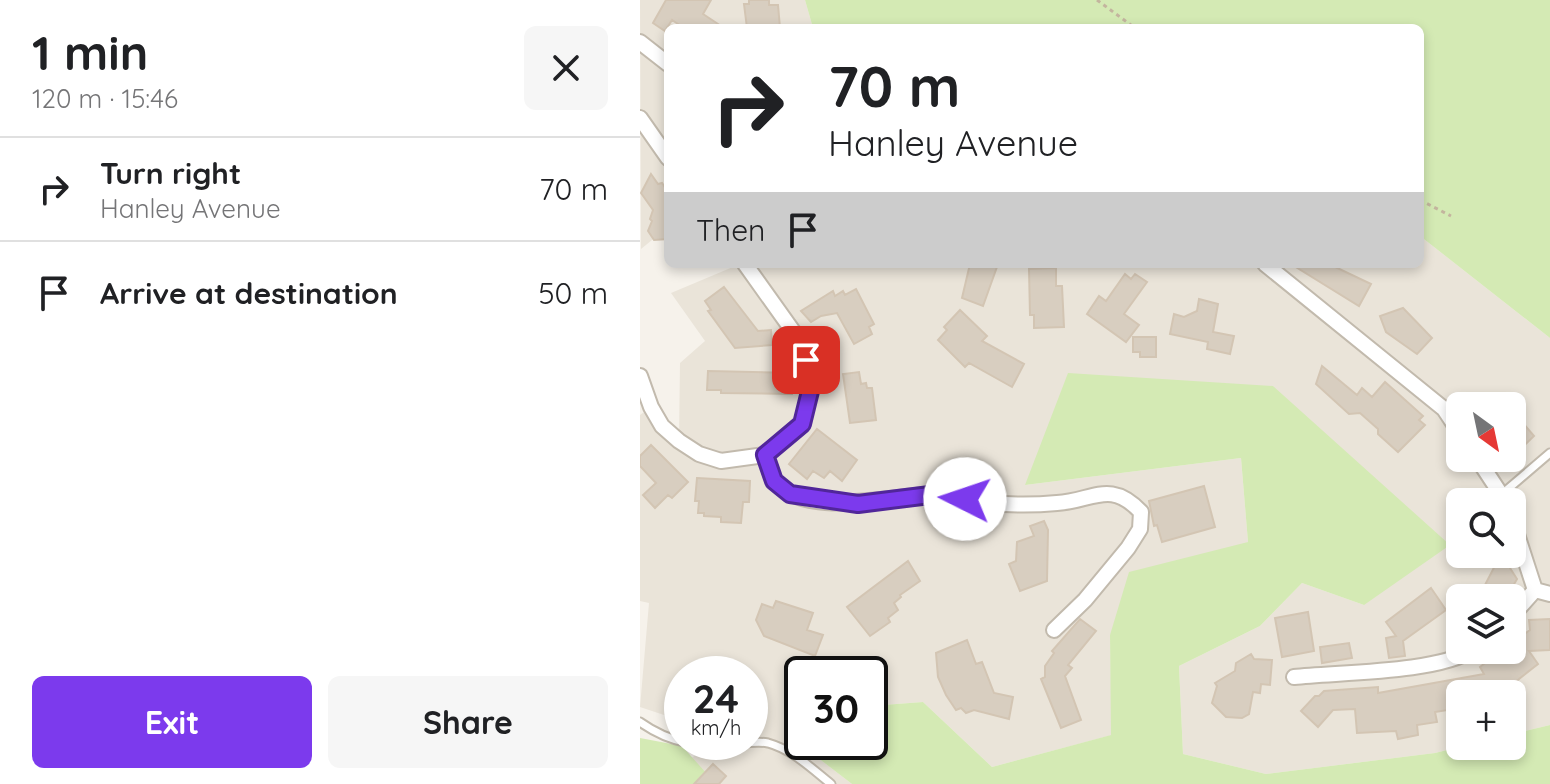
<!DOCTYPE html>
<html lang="en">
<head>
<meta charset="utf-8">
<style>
	:root { --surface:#fff; --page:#f6f6f6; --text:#202124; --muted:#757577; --line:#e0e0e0; --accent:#7c3aed }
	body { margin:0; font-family:Quicksand,sans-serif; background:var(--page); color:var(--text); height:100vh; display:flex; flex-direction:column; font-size:30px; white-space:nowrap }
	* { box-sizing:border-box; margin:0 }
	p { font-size:26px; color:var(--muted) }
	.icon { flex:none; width:44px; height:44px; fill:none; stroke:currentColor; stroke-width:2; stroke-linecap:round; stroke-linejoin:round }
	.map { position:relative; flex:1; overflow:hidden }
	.side { display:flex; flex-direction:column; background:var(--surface); width:640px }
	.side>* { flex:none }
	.guide { position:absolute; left:24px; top:24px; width:760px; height:244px; border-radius:12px; box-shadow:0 4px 12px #0003; background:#fff; color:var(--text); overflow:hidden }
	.needle { width:52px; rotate:147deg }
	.buttons { position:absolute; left:806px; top:392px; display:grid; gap:16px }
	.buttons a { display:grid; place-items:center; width:80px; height:80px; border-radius:12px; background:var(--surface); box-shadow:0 4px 12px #0003; font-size:40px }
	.speed { position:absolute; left:24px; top:656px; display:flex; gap:16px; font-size:40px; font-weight:700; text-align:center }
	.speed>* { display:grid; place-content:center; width:104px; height:104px; border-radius:50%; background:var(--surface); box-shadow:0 4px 12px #0003; line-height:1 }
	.speed small { font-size:20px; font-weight:400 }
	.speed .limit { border:4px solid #111; border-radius:12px; background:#fff; color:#111 }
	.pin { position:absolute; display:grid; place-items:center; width:68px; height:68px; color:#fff; margin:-34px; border-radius:16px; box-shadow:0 4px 12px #0006 }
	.me { position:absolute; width:88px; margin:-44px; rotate:274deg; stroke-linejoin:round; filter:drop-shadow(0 0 6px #0008) }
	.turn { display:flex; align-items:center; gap:28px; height:168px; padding:0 32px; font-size:36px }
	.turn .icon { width:104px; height:104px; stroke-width:2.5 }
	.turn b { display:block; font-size:56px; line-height:68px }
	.then { display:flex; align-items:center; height:76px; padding:0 32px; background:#0003; gap:16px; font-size:30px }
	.round { display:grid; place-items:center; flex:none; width:84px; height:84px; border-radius:12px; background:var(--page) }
	.summary { display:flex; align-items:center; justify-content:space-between; height:136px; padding:0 32px }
	h1 { font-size:48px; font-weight:700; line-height:60px }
	.primary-button { display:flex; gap:16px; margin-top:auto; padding:16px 32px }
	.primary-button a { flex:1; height:92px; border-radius:12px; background:var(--accent); color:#fff; font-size:32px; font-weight:700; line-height:92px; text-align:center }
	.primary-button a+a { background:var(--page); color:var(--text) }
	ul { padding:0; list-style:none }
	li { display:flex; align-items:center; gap:24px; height:104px; padding:0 32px; border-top:2px solid var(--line) }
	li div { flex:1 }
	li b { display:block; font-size:30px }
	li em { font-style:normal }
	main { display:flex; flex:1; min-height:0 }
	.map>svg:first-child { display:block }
	.residential { fill:#eae4d9; fill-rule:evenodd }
	.green { fill:#d4eab4 }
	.building { fill:#d8cec0; stroke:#d3c5b3; stroke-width:2 }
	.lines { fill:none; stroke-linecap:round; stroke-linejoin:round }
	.service-casing { stroke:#c2baad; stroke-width:11 }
	.minor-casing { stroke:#c2baad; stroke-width:18 }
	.path { stroke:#c3b59e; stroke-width:3; stroke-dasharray:4 4; stroke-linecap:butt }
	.service { stroke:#fff; stroke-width:7 }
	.minor { stroke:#fff; stroke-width:14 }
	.route-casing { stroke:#51269a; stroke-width:20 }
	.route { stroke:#7c3aed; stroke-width:14 }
</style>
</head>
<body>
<main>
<section class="side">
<div class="summary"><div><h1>1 min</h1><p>120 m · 15:46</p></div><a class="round"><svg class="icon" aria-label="close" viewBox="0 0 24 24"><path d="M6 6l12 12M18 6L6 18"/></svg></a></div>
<ul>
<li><svg class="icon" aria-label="right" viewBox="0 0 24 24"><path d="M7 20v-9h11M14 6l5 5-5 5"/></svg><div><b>Turn right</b><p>Hanley Avenue</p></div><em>70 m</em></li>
<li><svg class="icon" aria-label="arrive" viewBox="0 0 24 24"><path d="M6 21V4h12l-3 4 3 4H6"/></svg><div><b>Arrive at destination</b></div><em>50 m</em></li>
</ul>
<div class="primary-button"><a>Exit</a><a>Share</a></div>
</section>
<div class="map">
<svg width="910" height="784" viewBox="0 0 910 784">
	<rect width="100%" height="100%" fill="#f6f2eb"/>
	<!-- residential -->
	<path class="residential" d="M0,0H165L173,28H28V227L1,249Z
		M780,236L910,338V725L872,734V694H820V746H823L795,753L626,774L543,754L539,666L620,626L662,583L724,605L633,386L385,485L601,458L608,542L470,635L472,735L352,767L283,702L230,706V674H162V742H172L165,748L212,784H54L37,769L73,742H110V674H42V721L0,707L9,603L0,601V415L11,407L39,440L40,363L65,341L31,293L100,264H780ZM820,406H872V458H820ZM820,502H872V554H820ZM820,598H872V650H820Z"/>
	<!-- green -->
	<path class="green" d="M165,0H910V338L780,236V28H173Z
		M428,373L633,386L810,545L724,605L662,583L620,626L539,666L543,754L626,774L795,753L823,746H872V734L910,725V784H212L165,748L172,742H230V706L283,702L352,767L471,735L470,635L489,572L608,542L601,458L385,485Z
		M0,738L42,746L76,784H0Z"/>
	<!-- building -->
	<path class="building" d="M26,0H71L63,14L84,28H44L32,20L25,31L13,23Z
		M109,0H129V5H138L140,28H107L104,4H109Z
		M11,174L18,184L22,183L28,192V239L14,240L8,231L12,221L10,219L13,210L1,193Z
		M330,264H358L343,306L322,298Z
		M651,264H689L731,284L719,306Z
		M416,268V286H422L424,327L394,328V315H390L389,269Z
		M485,274L491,279L495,274L507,282L484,314L499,325L486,342L447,314L459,296L466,301Z
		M84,287L118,331L131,330L132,345L95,348L68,311L71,310L65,301Z
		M216,289L234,324L229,327L232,334L214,344L197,313L181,316L171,322L161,311L193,291L195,296L203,291L205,295Z
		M559,299L578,304L573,332L594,336L590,354L567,349L568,342L530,334L534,314L544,317L557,311Z
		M763,308L792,338L777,354L746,332L740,316Z
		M320,310L347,336L342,341L384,364L372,387L329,363L325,367L298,340L307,330L304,327Z
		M493,337H516V357H500V352H493Z
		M682,366L717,395L722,388L732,397L745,382L783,416L779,420L785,425L758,452L738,434V429L720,413L709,414L676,384Z
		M68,371L153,373L152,394L81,393V390H67Z
		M219,372L221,384L226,383L227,388H232L236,420L210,423L203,374Z
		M872,410L894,436L872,457Z
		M177,429L217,460L202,481L190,471L184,478L173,471L167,479L149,464Z
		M11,445L48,482L32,498L28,495L15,508L3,495L16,483L0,466V456Z
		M57,478L110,481L109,502H103L101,523L81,522V517L64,516V513H58L59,501H55Z
		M564,486L575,527L522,542L517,525L514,526L509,501Z
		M404,521L408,530L407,581L380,591L369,564L376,561L377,542L394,536L390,526Z
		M861,554L877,579L866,598H824L845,585Z
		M268,561L280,581L260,595L261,597L254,603L258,610L248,618L250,622L230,636L207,607Z
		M791,588L806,610L763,641L765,656L749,658L746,638L756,636L746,622Z
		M136,601L173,613L167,630L183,635L175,656L124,636L116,620L122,604L133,608Z
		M668,612L674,651L642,657L635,618Z
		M440,619L456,631L428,665L432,668L425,676L441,720L421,728L401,679L405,677V666L414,653L412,651Z
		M910,619V650L889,651L898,664L860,694H820V708L795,712L797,722L777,725L778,735L758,739L756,731L717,733L715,709L693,710L678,727L661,711L675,696H679L684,691L738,687V693L844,674L840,667L862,650H872V643L890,630L889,620Z
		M327,640L336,664L342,662L354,693L373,697L369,719L334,710L326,713L321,708L316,710L306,695L298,677L296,653Z
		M709,643L712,658L682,663L680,647Z
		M611,654L614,659L632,660L630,685L621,684L620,693L613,692L609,714L602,718L586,717L572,703L577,686L575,683L595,671L596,663Z
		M73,764L86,776L79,784H54Z"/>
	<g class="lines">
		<defs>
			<path id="service" d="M862,494L910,453
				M0,722C31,744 59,747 96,744C106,743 118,741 128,743C153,750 171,768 191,784"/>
			<path id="minor" d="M0,42L28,64
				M0,118L28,158
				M625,264L804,409L820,433
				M0,376L11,407L22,426L39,441L59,454L81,461L125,455L162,424L173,379L160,341L105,264
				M125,455C128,463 130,476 136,483C169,518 254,496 296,494C313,494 332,501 350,503C371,505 396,505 417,503C453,501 470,479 501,512L500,529L488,548L445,600L414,630
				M837,458L866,502
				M872,519L895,590L910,594
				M872,616L895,590
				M654,677C699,672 797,673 832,650"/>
		</defs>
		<!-- service casing -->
		<use href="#service" class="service-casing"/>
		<!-- minor casing -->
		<use href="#minor" class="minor-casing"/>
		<!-- path -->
		<path class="path" d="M457,0L495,28
			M780,200L811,216"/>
		<!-- service -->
		<use href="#service" class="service"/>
		<!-- minor -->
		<use href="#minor" class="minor"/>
	</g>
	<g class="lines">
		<defs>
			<path id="route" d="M166,360L173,379L162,424L125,455L134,481L150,494L218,504L298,494L325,499"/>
		</defs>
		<!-- route casing -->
		<use href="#route" class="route-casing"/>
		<!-- route -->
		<use href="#route" class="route"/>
	</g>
</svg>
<div class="buttons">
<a><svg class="needle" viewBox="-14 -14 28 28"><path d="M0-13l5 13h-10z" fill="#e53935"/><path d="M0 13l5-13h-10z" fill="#757577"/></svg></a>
<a><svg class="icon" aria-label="search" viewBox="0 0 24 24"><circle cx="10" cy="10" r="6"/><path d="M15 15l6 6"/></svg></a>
<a><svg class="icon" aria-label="layers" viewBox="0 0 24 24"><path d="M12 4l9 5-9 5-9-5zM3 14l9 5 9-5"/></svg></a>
<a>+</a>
</div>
<div class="speed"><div>24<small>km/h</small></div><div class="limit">30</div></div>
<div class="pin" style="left:166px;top:360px;background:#d93025"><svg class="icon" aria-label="arrive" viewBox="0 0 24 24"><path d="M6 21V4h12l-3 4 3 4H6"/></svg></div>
<svg class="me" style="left:325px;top:499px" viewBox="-20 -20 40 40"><circle r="19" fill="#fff"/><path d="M0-13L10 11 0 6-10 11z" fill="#7c3aed"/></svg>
<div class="guide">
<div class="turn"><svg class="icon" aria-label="right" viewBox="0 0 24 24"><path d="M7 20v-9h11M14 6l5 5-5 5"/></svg><div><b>70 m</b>Hanley Avenue</div></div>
<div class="then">Then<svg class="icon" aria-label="arrive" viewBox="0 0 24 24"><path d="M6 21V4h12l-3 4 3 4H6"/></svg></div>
</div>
</div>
</main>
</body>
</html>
